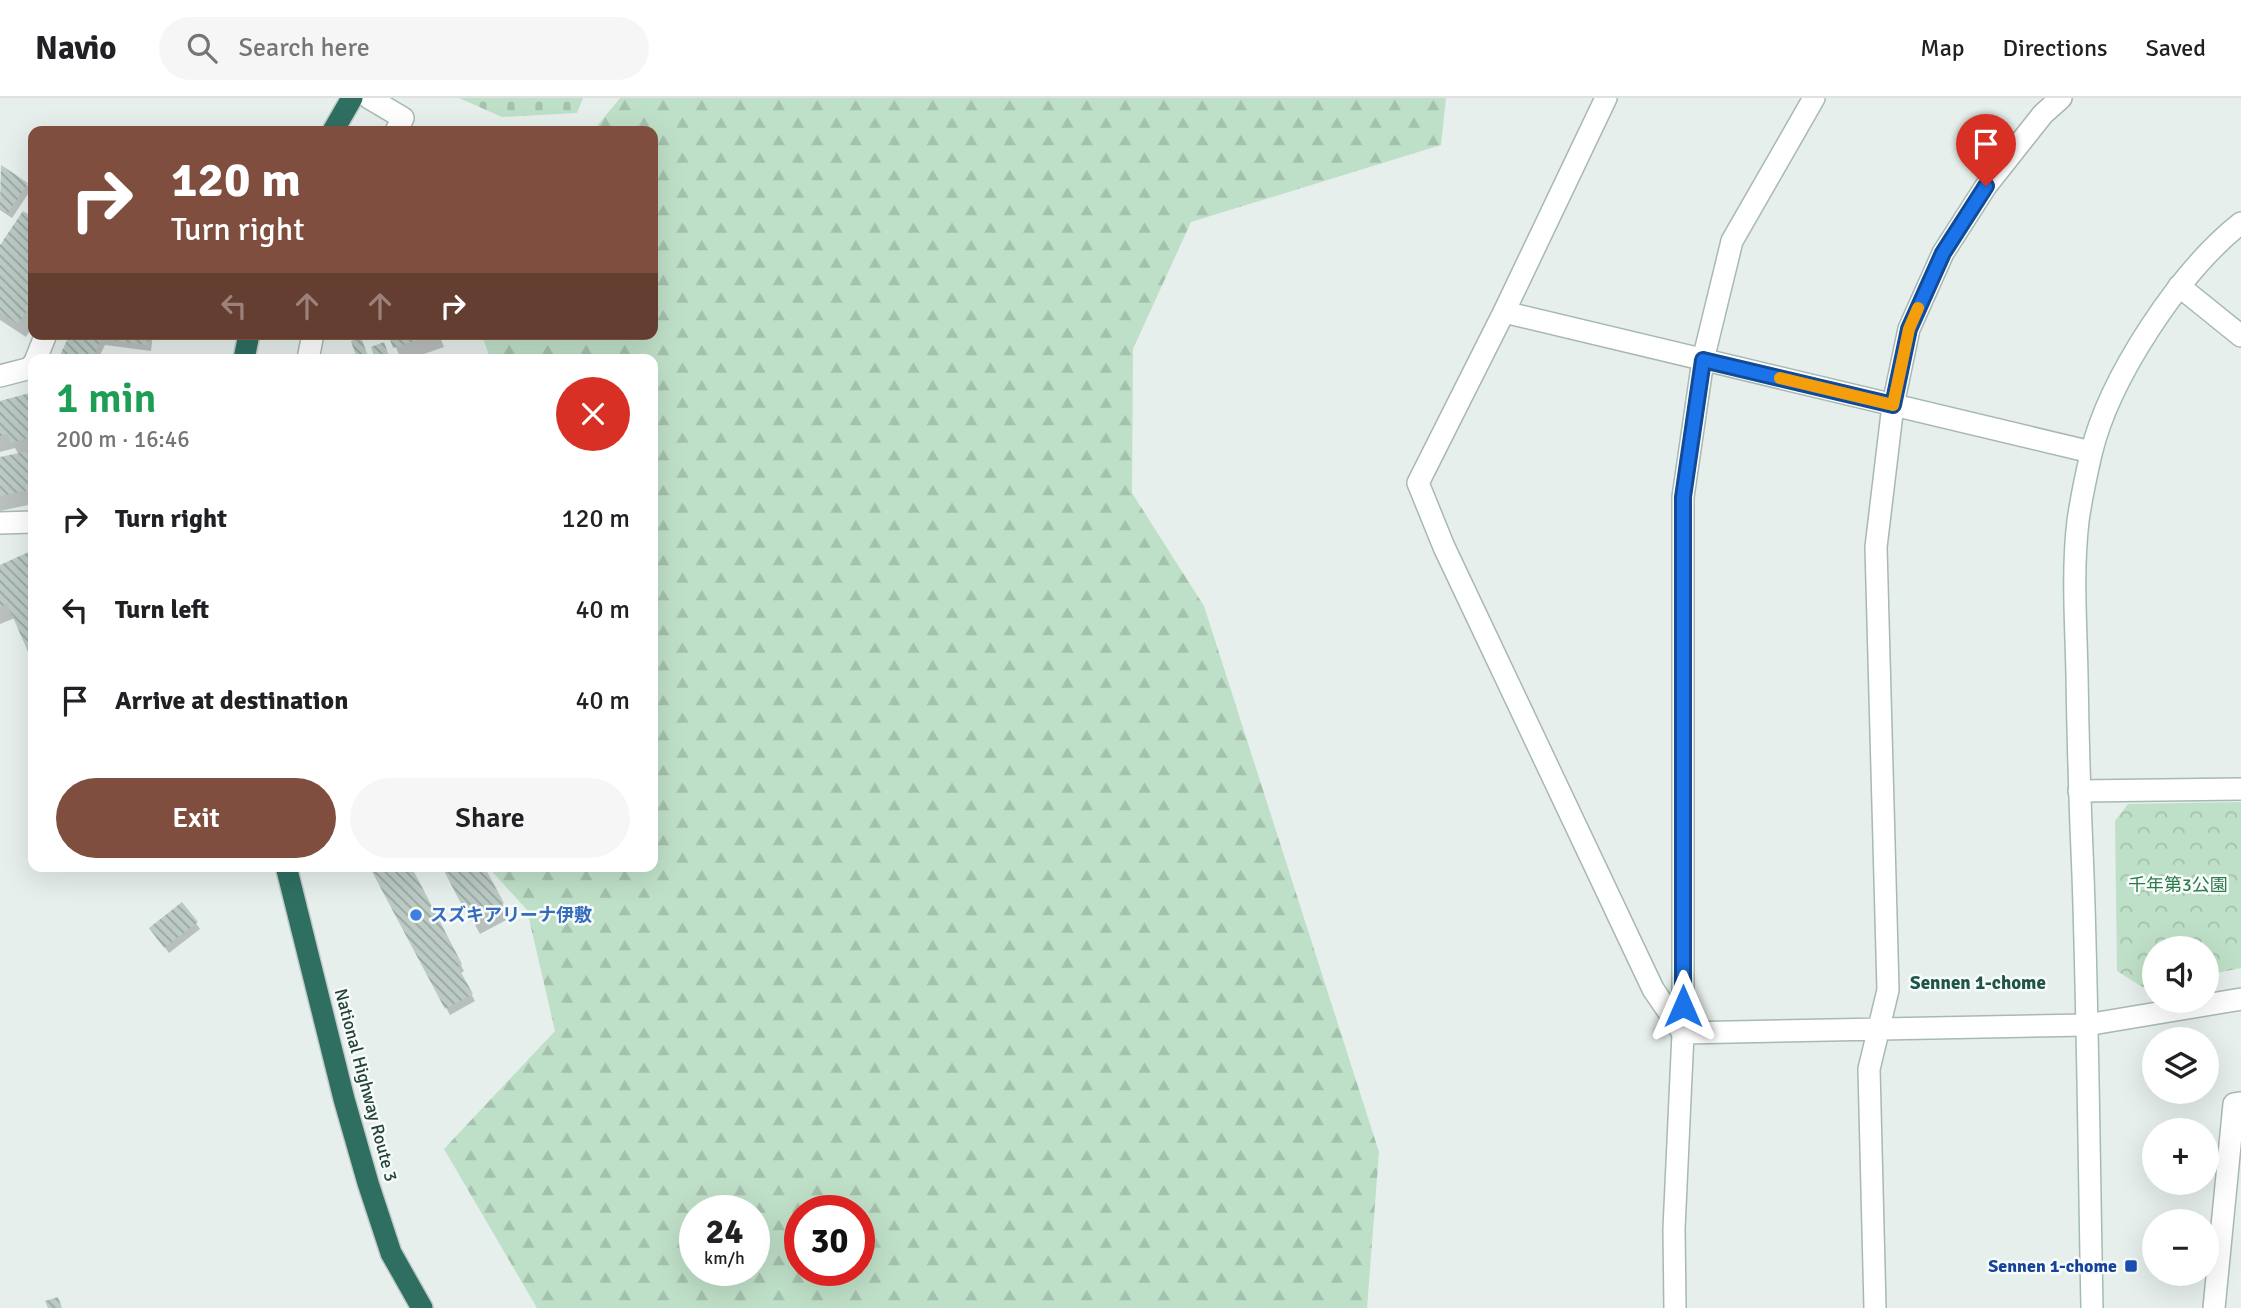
<!DOCTYPE html>
<html lang="en">
<head>
<meta charset="utf-8">
<style>
	:root { --surface:#fff; --page:#f6f6f6; --text:#202124; --muted:#757577; --line:#e0e0e0; --accent:#7f4e3f }
	body { margin:0; font-family:Signika,"Noto Sans JP",sans-serif; background:var(--page); color:var(--text); height:100vh; display:flex; flex-direction:column; font-size:26px; white-space:nowrap }
	* { box-sizing:border-box; margin:0 }
	p { font-size:23px; color:var(--muted) }
	.icon { flex:none; width:38px; height:38px; fill:none; stroke:currentColor; stroke-width:2; stroke-linecap:round; stroke-linejoin:round }
	.map { position:relative; flex:1; overflow:hidden }
	.side { position:absolute; left:28px; top:256px; width:630px; height:518px; display:flex; flex-direction:column; background:var(--surface); border-radius:14px; box-shadow:0 7px 28px #0002 }
	.side>* { flex:none }
	.banner { position:absolute; left:28px; top:28px; width:630px; height:214px; border-radius:14px; box-shadow:0 7px 28px #0002; background:#7f4e3f; color:#fff; overflow:hidden }
	.buttons { position:absolute; left:2142px; top:838px; display:grid; gap:14px }
	.buttons a { display:grid; place-items:center; width:77px; height:77px; border-radius:50%; background:var(--surface); box-shadow:0 7px 28px #0002; font-size:35px }
	.speed { position:absolute; left:679px; top:1097px; display:flex; gap:14px; font-size:35px; font-weight:700; text-align:center }
	.speed>* { display:grid; place-content:center; width:91px; height:91px; border-radius:50%; background:var(--surface); box-shadow:0 7px 28px #0002; line-height:1 }
	.speed small { font-size:18px; font-weight:400 }
	.speed .limit { border:10px solid #d22; background:#fff; color:#111 }
	.pin { position:absolute; display:grid; place-items:center; width:60px; height:60px; color:#fff; margin:-72px -30px; border-radius:50% 50% 50% 0; rotate:-45deg; box-shadow:0 0 7px #0007 }
	.pin .icon { rotate:45deg }
	.me { position:absolute; width:77px; margin:-38px; rotate:0deg; stroke-linejoin:round; filter:drop-shadow(0 0 5px #0008) }
	.turn { display:flex; align-items:center; gap:24px; height:147px; padding:0 28px; font-size:32px }
	.turn .icon { width:91px; height:91px; stroke-width:2.5 }
	.turn b { display:block; font-size:49px; line-height:60px }
	.lanes { display:flex; align-items:center; height:66px; padding:0 28px; background:#0003; justify-content:center; gap:35px; direction:ltr }
	.lanes .off { opacity:.35 }
	.round { display:grid; place-items:center; flex:none; width:74px; height:74px; border-radius:37px; background:var(--page) }
	.overview { display:flex; align-items:center; justify-content:space-between; height:119px; padding:0 28px }
	h1 { font-size:42px; font-weight:600; line-height:52px; color:#1e9e55 }
	.cta { display:flex; gap:14px; margin-top:auto; padding:14px 28px }
	.cta a { flex:1; height:80px; border-radius:42px; background:var(--accent); color:#fff; font-size:28px; font-weight:600; line-height:80px; text-align:center }
	.cta a+a { background:var(--page); color:var(--text) }
	ul { padding:0; list-style:none }
	li { display:flex; align-items:center; gap:21px; height:91px; padding:0 28px }
	li div { flex:1 }
	li b { display:block; font-size:26px }
	li em { font-style:normal }
	header { display:flex; align-items:center; gap:42px; box-sizing:border-box; height:98px; padding:0 35px; background:var(--surface); border-bottom:2px solid var(--line) }
	header strong { font-size:33px }
	nav { display:flex; gap:38px; margin-inline-start:auto; font-size:24px }
	.search { width:490px; height:63px; background:var(--page); display:flex; align-items:center; gap:18px; box-sizing:border-box; padding:0 24px; border-radius:38px; color:var(--muted); font-size:26px }
	.map>svg:first-child { display:block }
	.forest { fill:url(#forest-firs); fill-rule:evenodd }
	.cemetery { fill:url(#cemetery-stones) }
	.park { fill:url(#park-crowns) }
	.shadow { fill:#0003 }
	.building { fill:url(#building-back-hatch) }
	.lines { fill:none; stroke-linecap:round; stroke-linejoin:round }
	.street-casing { stroke:#a8b8b2; stroke-width:24 }
	.secondary-casing { stroke:#a4bbb3; stroke-width:24 }
	.highway-casing { stroke:#c2cac8; stroke-width:24 }
	.street { stroke:#fff; stroke-width:21 }
	.secondary { stroke:#fff; stroke-width:21 }
	.highway { stroke:#2f6f62; stroke-width:21 }
	.route-casing { stroke:#114b97; stroke-width:18 }
	.route { stroke:#1a73e8; stroke-width:12 }
	.slow { stroke:#f59e0b; stroke-width:12 }
	.shop-dot { fill:#3f7fe0; stroke:#f7fbf9; stroke-width:2.5 }
	.transit-dot { fill:#1a4fb4; stroke:#f7fbf9; stroke-width:2.5 }
	.labels { text-anchor:middle; dominant-baseline:central; stroke-width:5; stroke-linejoin:round; paint-order:stroke }
	.park-label { font-size:18px; fill:#2d7a4b; stroke:#f7fbf9 }
	.shop-label { font-size:18px; font-weight:bold; fill:#366cbe; stroke:#f7fbf9; text-anchor:start }
	.street-label { font-size:18px; fill:#24423a; stroke:#f7fbf9 }
	.transit-label { font-size:18px; font-weight:bold; fill:#164399; stroke:#f7fbf9; text-anchor:end }
	.neighbourhood-label { font-size:19px; font-weight:bold; fill:#1f5548; stroke:#f7fbf9 }
</style>
</head>
<body>
<header>
<strong>Navio</strong>
<div class="search"><svg class="icon" aria-label="search" viewBox="0 0 24 24"><circle cx="10" cy="10" r="6"/><path d="M15 15l6 6"/></svg>Search here</div>
<nav><a>Map</a><a>Directions</a><a>Saved</a></nav>
</header>
<div class="map">
<svg width="2241" height="1210" viewBox="0 0 2241 1210">
	<defs>
		<pattern id="forest-firs" width="22" height="20" patternUnits="userSpaceOnUse" patternTransform="scale(1.75)"><rect width="22" height="20" fill="#bfe0c8"/><path d="M5 1l3.5 6h-7zM16 11l3.5 6h-7z" fill="#a4c1ad"/></pattern>
		<pattern id="cemetery-stones" width="16" height="16" patternUnits="userSpaceOnUse" patternTransform="scale(1.75)"><rect width="16" height="16" fill="#bfe0c8"/><path d="M2 7V4a2 2 0 0 1 4 0v3zM10 15v-3a2 2 0 0 1 4 0v3z" fill="#a4c1ad"/></pattern>
		<pattern id="park-crowns" width="20" height="18" patternUnits="userSpaceOnUse" patternTransform="scale(1.75)"><rect width="20" height="18" fill="#bfe0c8"/><path d="M2 6a3 3 0 1 1 6 0M12 15a3 3 0 1 1 6 0" fill="none" stroke="#a4c1ad"/></pattern>
		<pattern id="building-back-hatch" width="6" height="6" patternUnits="userSpaceOnUse" patternTransform="scale(1.75)"><rect width="6" height="6" fill="#bbcac4"/><path d="M-1 5l2 2M0 0l6 6M5-1l2 2" fill="none" stroke="#98a6a0"/></pattern>
	</defs>
	<rect width="100%" height="100%" fill="#e6efeb"/>
	<!-- forest -->
	<path class="forest" d="M620,0H1446L1441,47L1191,124L1133,251L1132,395L1204,508L1379,1054L1367,1210H537L444,1051L555,933L527,812L487,768H653V261H490L482,236H653V33H593ZM695,1113H754V1172H695ZM859,1113V1172H800V1113Z"/>
	<!-- cemetery -->
	<path class="cemetery" d="M459,0H583L577,15L502,19Z"/>
	<!-- park -->
	<path class="park" d="M2241,704V870L2207,877V850H2154V888L2144,890L2117,873L2115,723L2128,706Z"/>
	<!-- shadow -->
	<path class="shadow" d="M2,70L27,86L30,93L12,120L0,112Z
		M24,115L33,121V228L26,239L0,222V150Z
		M72,236H153L151,253L105,247L98,261H64L62,256Z
		M390,236H439L444,249L410,261H401Z
		M33,296V355L28,356L33,364V406L0,413V361L19,357L15,350L0,354V305Z
		M33,454V561L15,520L0,526V469Z
		M371,768H409L464,873L460,876L475,903L450,917Z
		M483,768L510,820L480,836L445,772Z
		M196,825L200,831L169,855L155,836Z"/>
	<!-- building -->
	<path class="building" d="M1,67L28,85L8,115L0,110Z
		M23,113L33,119V180L31,183L33,185V203L18,226L0,214V147Z
		M70,236H149L148,247L102,241L92,261H68L60,257Z
		M388,236H433V237L393,250Z
		M361,239L369,261H357L351,243Z
		M384,244L390,261H375L371,249Z
		M33,294V339L10,345L8,336L0,338V303Z
		M29,353L33,372L27,375L30,392L0,398V359Z
		M33,452V565L7,506L0,509V467Z
		M369,768H411L462,866L458,869L473,896L445,911Z
		M448,768H484L504,805L470,823L443,771Z
		M182,804L198,824L164,850L149,830Z
		M58,1199L62,1210H48L45,1203Z"/>
	<g class="lines">
		<defs>
			<path id="street" d="M369,0L403,20L396,33
				M1606,0L1504,214L1418,385L1444,449L1653,891L1683,935L2086,927L2241,901
				M2179,188L2241,238
				M1504,214L2091,354
				M36,261L46,236
				M308,261L313,236
				M0,278L31,270L33,266
				M0,425L33,424
				M2079,693L2241,691
				M1675,1210L1674,1131L1683,935V399L1703,262L1732,143L1814,0
				M1875,1210L1869,971L1888,892L1876,449L1893,307L1909,231L1943,155L1986,88L2043,16L2061,0
				M2214,1210L2234,1006L2241,1005"/>
			<path id="secondary" d="M2092,1210C2089,1066 2088,921 2083,777C2080,710 2078,644 2077,577C2076,526 2072,474 2078,423C2081,401 2086,378 2091,356C2109,280 2180,173 2241,125"/>
			<path id="highway" d="M333,33L352,0
				M244,261L249,236
				M286,768L344,1001L368,1085L391,1155L422,1210"/>
		</defs>
		<!-- street casing -->
		<use href="#street" class="street-casing"/>
		<!-- secondary casing -->
		<use href="#secondary" class="secondary-casing"/>
		<!-- highway casing -->
		<use href="#highway" class="highway-casing"/>
		<!-- street -->
		<use href="#street" class="street"/>
		<!-- secondary -->
		<use href="#secondary" class="secondary"/>
		<!-- highway -->
		<use href="#highway" class="highway"/>
	</g>
	<g class="lines">
		<defs>
			<path id="route" d="M1683,908V399L1703,262L1893,307L1909,231L1943,155L1986,88"/>
		</defs>
		<!-- route casing -->
		<use href="#route" class="route-casing"/>
		<!-- route -->
		<use href="#route" class="route"/>
		<!-- slow -->
		<path class="slow" d="M1780,280L1893,307L1909,231L1918,210"/>
	</g>
	<!-- markers -->
	<circle class="shop-dot" cx="416" cy="817" r="7"/>
	<rect class="transit-dot" x="2124" y="1161" width="14" height="14" rx="3.5"/>
	<g class="labels">
		<!-- park labels -->
		<g class="park-label">
			<text x="2178" y="787">千年第3公園</text>
		</g>
		<!-- shop labels -->
		<g class="shop-label">
			<text x="430" y="817">スズキアリーナ伊敷</text>
		</g>
		<!-- street labels -->
		<g class="street-label">
			<text transform="translate(366 987) rotate(75)">National Highway Route 3</text>
		</g>
		<!-- transit labels -->
		<g class="transit-label">
			<text x="2117" y="1168">Sennen 1-chome</text>
		</g>
		<!-- neighbourhood labels -->
		<g class="neighbourhood-label">
			<text x="1978" y="885">Sennen 1-chome</text>
		</g>
	</g>
</svg>
<div class="buttons">
<a><svg class="icon" aria-label="sound" viewBox="0 0 24 24"><path d="M4 9h4l5-4v14l-5-4H4zM17 9q2 3 0 6"/></svg></a>
<a><svg class="icon" aria-label="layers" viewBox="0 0 24 24"><path d="M12 4l9 5-9 5-9-5zM3 14l9 5 9-5"/></svg></a>
<a>+</a>
<a>−</a>
</div>
<div class="speed"><div>24<small>km/h</small></div><div class="limit">30</div></div>
<div class="pin" style="left:1986px;top:88px;background:#d93025"><svg class="icon" aria-label="arrive" viewBox="0 0 24 24"><path d="M6 21V4h12l-3 4 3 4H6"/></svg></div>
<svg class="me" style="left:1683px;top:908px" viewBox="-20 -20 40 40"><path d="M0-17L14 15 0 8-14 15z" fill="#1a73e8" stroke="#fff" stroke-width="4"/></svg>
<div class="banner">
<div class="turn"><svg class="icon" aria-label="right" viewBox="0 0 24 24"><path d="M7 20v-9h11M14 6l5 5-5 5"/></svg><div><b>120 m</b>Turn right</div></div>
<div class="lanes"><svg class="icon off" aria-label="left" viewBox="0 0 24 24"><path d="M17 20v-9H6M10 6l-5 5 5 5"/></svg><svg class="icon off" aria-label="ahead" viewBox="0 0 24 24"><path d="M12 20V5M6 11l6-6 6 6"/></svg><svg class="icon off" aria-label="ahead" viewBox="0 0 24 24"><path d="M12 20V5M6 11l6-6 6 6"/></svg><svg class="icon" aria-label="right" viewBox="0 0 24 24"><path d="M7 20v-9h11M14 6l5 5-5 5"/></svg></div>
</div>
<section class="side">
<div class="overview"><div><h1>1 min</h1><p>200 m · 16:46</p></div><a class="round" style="background:#d93025;color:#fff"><svg class="icon" aria-label="close" viewBox="0 0 24 24"><path d="M6 6l12 12M18 6L6 18"/></svg></a></div>
<ul>
<li><svg class="icon" aria-label="right" viewBox="0 0 24 24"><path d="M7 20v-9h11M14 6l5 5-5 5"/></svg><div><b>Turn right</b></div><em>120 m</em></li>
<li><svg class="icon" aria-label="left" viewBox="0 0 24 24"><path d="M17 20v-9H6M10 6l-5 5 5 5"/></svg><div><b>Turn left</b></div><em>40 m</em></li>
<li><svg class="icon" aria-label="arrive" viewBox="0 0 24 24"><path d="M6 21V4h12l-3 4 3 4H6"/></svg><div><b>Arrive at destination</b></div><em>40 m</em></li>
</ul>
<div class="cta"><a>Exit</a><a>Share</a></div>
</section>
</div>
</body>
</html>
